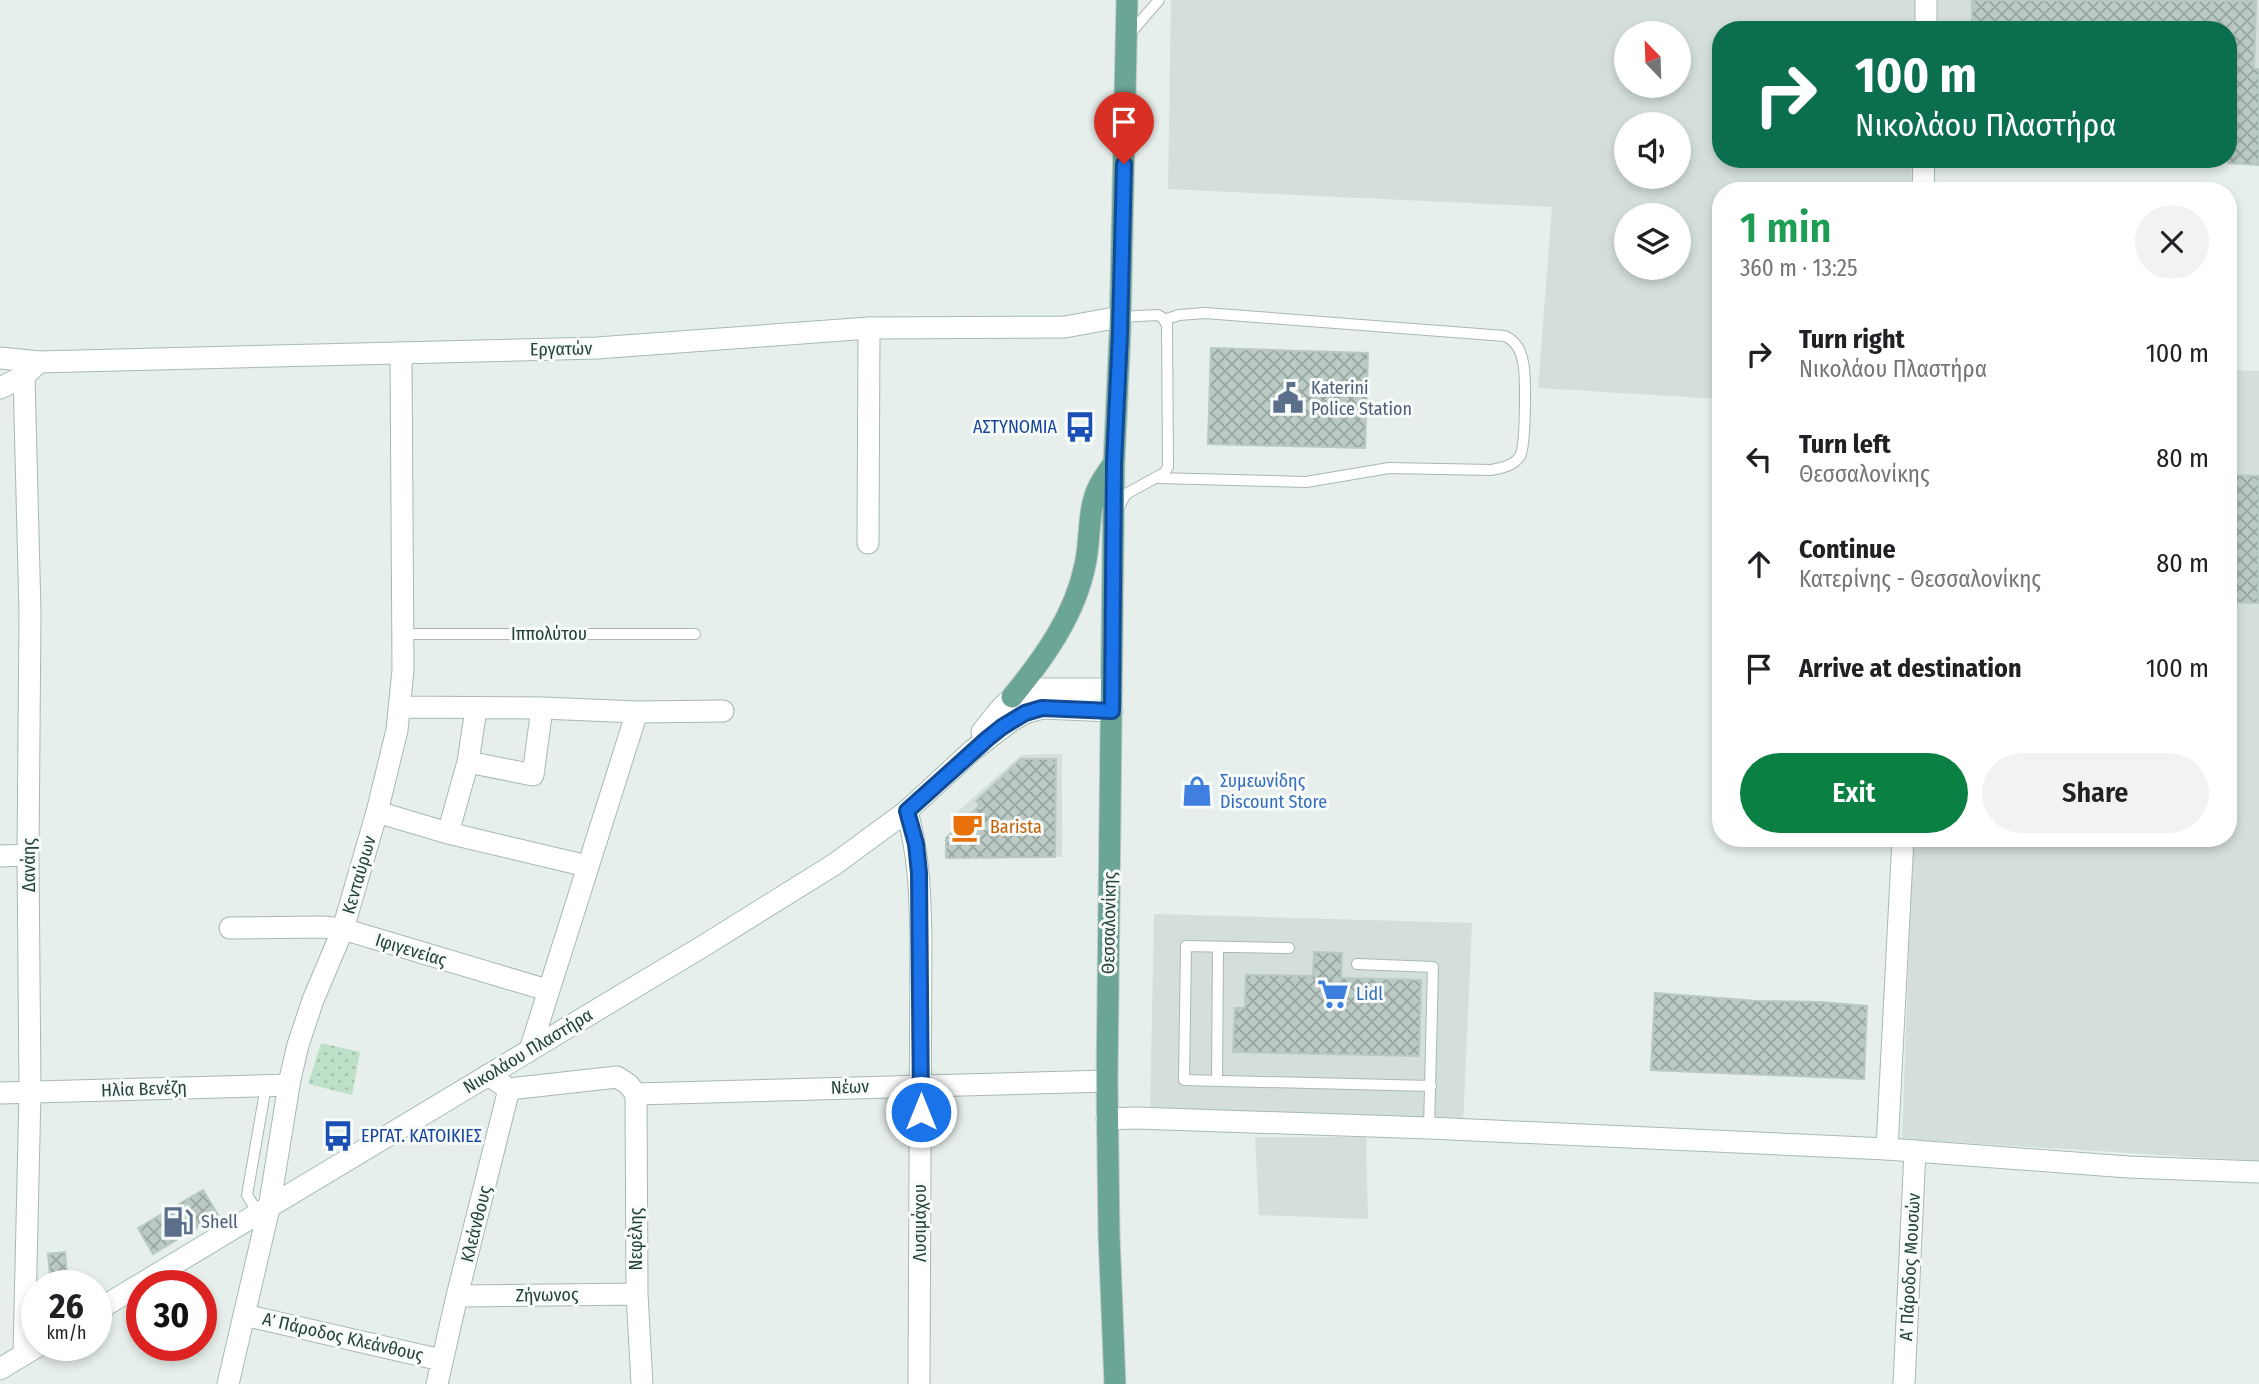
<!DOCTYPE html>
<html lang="en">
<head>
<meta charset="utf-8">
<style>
	:root { --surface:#fff; --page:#f2f2f2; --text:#202124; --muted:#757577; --accent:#0b8043 }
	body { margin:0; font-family:"Fira Sans Condensed",sans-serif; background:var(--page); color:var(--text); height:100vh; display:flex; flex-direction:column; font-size:26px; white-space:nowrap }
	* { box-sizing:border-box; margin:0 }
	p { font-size:23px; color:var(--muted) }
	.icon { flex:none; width:38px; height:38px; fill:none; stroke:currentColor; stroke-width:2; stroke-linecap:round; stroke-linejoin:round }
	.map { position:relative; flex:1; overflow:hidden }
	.drawer { position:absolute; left:1712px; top:182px; width:525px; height:665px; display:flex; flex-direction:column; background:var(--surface); border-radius:28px; box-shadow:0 4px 10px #0003 }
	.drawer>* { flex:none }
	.top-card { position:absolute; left:1712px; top:21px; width:525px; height:147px; border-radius:28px; box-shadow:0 4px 10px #0003; background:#0b6e4f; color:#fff; overflow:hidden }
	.needle { width:46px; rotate:337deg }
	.buttons { position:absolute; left:1614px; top:21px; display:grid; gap:14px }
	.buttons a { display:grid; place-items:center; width:77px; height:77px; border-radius:50%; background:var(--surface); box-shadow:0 4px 10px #0003; font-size:35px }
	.speed { position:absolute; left:21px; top:1270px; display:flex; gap:14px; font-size:35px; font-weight:700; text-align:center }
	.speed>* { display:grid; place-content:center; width:91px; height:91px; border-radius:50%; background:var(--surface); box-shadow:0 4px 10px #0003; line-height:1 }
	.speed small { font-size:18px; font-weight:400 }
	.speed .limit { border:10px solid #d22; background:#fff; color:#111 }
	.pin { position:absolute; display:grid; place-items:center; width:60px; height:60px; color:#fff; margin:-72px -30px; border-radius:50% 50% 50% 0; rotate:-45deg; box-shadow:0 0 7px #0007 }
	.pin .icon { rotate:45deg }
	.me { position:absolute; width:77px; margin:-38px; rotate:0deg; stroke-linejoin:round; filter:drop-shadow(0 0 5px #0008) }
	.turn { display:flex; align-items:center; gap:24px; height:147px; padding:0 28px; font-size:32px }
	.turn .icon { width:91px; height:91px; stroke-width:2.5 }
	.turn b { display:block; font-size:49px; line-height:60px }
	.round { display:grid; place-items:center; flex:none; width:74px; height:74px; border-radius:37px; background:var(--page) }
	.head { display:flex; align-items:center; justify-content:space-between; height:119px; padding:0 28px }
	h1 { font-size:42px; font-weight:600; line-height:52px; color:#1e9e55 }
	.action { display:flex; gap:14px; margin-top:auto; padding:14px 28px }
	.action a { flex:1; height:80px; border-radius:42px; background:var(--accent); color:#fff; font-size:28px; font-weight:600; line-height:80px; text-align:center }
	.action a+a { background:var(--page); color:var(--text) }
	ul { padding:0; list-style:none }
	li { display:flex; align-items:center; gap:21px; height:105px; padding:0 28px }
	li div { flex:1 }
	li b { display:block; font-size:26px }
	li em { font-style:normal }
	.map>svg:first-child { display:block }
	.built { fill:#d4dfda; fill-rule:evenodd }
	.green { fill:url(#green-dots) }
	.building { fill:url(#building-cross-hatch); stroke:#b8c9c2; stroke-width:2 }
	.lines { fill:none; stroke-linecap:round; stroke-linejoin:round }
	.lane-casing { stroke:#a8b8b2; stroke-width:12 }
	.street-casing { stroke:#a8b8b2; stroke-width:23 }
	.secondary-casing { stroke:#a4bbb3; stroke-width:23 }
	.primary-casing { stroke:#c2cac8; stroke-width:23 }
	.lane { stroke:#fff; stroke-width:10 }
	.street { stroke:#fff; stroke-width:21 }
	.secondary { stroke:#fff; stroke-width:21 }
	.primary { stroke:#6aa596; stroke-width:21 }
	.route-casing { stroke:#114b97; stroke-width:18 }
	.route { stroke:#1a73e8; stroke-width:12 }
	.labels { text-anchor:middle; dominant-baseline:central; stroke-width:6; stroke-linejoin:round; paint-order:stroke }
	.street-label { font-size:18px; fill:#24423a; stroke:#f7fbf9 }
	.service-label { font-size:18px; fill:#4e5e75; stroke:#f7fbf9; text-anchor:start }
	.transit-label { font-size:18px; fill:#164399; stroke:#f7fbf9; text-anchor:end }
	.shop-label { font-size:18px; fill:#366cbe; stroke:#f7fbf9; text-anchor:start }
	.food-label { font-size:18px; fill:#c56008; stroke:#f7fbf9; text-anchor:start }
</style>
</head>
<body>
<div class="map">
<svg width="2259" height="1384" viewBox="0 0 2259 1384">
	<defs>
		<pattern id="green-dots" width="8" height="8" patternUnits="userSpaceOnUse" patternTransform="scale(1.75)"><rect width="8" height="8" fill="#bfe0c8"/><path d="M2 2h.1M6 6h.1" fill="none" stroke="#a4c1ad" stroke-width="1.8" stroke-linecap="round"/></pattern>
		<pattern id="building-cross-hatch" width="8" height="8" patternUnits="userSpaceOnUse" patternTransform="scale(1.75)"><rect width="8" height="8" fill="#bbcac4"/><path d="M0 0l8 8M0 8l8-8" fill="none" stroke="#98a6a0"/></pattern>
	</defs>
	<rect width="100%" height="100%" fill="#e6efeb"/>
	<!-- built -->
	<path class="built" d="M1171,0H2259V102L2228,100V30H1720V159H1912L1911,191H1720V399L1538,388L1552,207L1168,189ZM1626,33H1678V86H1626ZM1626,124H1678V177H1626ZM1626,215H1678V268H1626Z
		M2228,370L2259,371V1161L1902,1139L1913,838H2228Z
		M1062,754V857L984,856L983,831L957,812L1021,755Z
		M1154,914L1472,923L1463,1125L1150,1114Z
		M1255,1137H1366L1368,1219L1259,1215Z"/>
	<!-- green -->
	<path class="green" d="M321,1043L360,1052L352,1095L308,1084Z"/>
	<!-- building -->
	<path class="building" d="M1972,0L2256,1L2254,69H2259V165L2228,163V30H1972Z
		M1211,348L1368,353L1365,448L1208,444Z
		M2228,475L2259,476L2258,603L2228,602Z
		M1021,759H1056L1055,857L946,858V838L980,805L976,801Z
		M1314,952L1342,953L1341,978L1421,980L1419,1056L1233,1052L1235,1008H1245L1246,975L1313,976Z
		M1655,993L1757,1001L1820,1002L1867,1006L1864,1079L1651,1070Z
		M203,1190L218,1215L153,1254L138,1228Z
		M65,1252L68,1286H51L48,1254Z"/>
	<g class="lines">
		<defs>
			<path id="lane" d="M1128,36L1159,0
				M1157,478L1306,482L1389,468L1491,470C1501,468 1514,466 1520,456C1526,446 1526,375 1523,362C1521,350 1516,341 1505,336L1205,313L1179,315L1164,320
				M1118,509L1126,494L1164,473L1168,467L1167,325L1163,318L1158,315L1120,317
				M403,634H695
				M1289,948L1186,946L1184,1080L1431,1086
				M1357,964L1433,967L1429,1128
				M1217,1081L1218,947
				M259,1214L247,1195L266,1086"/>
			<path id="street" d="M1926,30V0
				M1923,191L1924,159
				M0,358L39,362
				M24,376L30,612L28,855L30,1092L24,1354
				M868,543L869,328
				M400,707L542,708L637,712L723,711
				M468,762L533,775L542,708
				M907,811C919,857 920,891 921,939L919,1384
				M377,812L448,833L587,866
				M448,833L468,762L476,709
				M0,856L28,855
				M230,928L323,927L343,929L547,990
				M530,1050L637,712
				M509,1089L617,1077L628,1084L636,1094
				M0,1093L289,1085
				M636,1094L1107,1081
				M636,1094L637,1294L642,1384
				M1887,1149L1903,838
				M269,1208L290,1079L298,1045L313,1000L343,929L377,812L397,730L403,670L401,353
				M457,1296L637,1294
				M244,1315L441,1360
				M437,1384L457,1296L509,1089L488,1075
				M1904,1384L1915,1151"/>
			<path id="secondary" d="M0,388L24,376L39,362L597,348L869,328L1065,327L1120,317
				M982,732C998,712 1008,694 1035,689H1112
				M1107,1119L1136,1118L1429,1128L1887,1149L2128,1167L2259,1172
				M96,1311L705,945L835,864L907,811L973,750L1011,721L1025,713L1043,708L1112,711
				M0,1369L38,1346
				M228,1384L269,1208"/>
			<path id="primary" d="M1012,697C1044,658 1075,615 1085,565C1091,540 1087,509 1099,486C1103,478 1109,470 1114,463
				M1115,1384L1109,1235L1107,1081L1114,463L1120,333L1127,0"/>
		</defs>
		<!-- lane casing -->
		<use href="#lane" class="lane-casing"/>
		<!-- street casing -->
		<use href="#street" class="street-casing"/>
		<!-- secondary casing -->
		<use href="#secondary" class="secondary-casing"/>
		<!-- primary casing -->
		<use href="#primary" class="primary-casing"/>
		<!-- lane -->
		<use href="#lane" class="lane"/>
		<!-- street -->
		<use href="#street" class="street"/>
		<!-- secondary -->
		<use href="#secondary" class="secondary"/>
		<!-- primary -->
		<use href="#primary" class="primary"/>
	</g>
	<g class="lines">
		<defs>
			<path id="route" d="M921,1112L919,873L916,844L907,811L987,739L1002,727L1025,713L1042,708L1112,711L1114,463L1120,333L1124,164"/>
		</defs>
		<!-- route casing -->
		<use href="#route" class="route-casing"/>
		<!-- route -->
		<use href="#route" class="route"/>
	</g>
	<!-- icons -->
	<defs>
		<symbol id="civic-bare" viewBox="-9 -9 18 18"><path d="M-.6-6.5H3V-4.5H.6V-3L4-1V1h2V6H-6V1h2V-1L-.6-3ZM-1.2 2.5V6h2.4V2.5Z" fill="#5c6f8a" stroke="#f7fbf9" stroke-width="2.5" paint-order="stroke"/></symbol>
		<symbol id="bus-bare" viewBox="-9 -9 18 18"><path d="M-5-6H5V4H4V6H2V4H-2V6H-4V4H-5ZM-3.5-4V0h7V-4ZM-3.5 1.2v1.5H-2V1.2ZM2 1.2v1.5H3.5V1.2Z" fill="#1a4fb4" stroke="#f7fbf9" stroke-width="2.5" paint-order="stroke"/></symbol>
		<symbol id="shop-bare" viewBox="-9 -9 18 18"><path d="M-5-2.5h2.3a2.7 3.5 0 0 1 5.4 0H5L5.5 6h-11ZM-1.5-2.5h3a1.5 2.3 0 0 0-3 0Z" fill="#3f7fe0" stroke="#f7fbf9" stroke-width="2.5" paint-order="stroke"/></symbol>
		<symbol id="cafe-bare" viewBox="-9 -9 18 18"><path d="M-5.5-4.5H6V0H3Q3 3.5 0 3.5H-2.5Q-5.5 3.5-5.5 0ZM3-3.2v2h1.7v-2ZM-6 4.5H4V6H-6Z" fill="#e8710a" stroke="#f7fbf9" stroke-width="2.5" paint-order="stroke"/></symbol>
		<symbol id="supermarket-bare" viewBox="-9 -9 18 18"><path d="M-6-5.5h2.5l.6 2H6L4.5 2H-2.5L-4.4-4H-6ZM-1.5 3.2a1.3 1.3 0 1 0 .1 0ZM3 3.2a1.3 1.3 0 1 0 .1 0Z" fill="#3f7fe0" stroke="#f7fbf9" stroke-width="2.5" paint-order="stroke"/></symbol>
		<symbol id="fuel-bare" viewBox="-9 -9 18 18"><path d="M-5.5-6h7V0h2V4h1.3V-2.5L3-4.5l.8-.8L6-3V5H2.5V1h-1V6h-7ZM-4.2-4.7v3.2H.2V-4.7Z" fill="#5c6f8a" stroke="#f7fbf9" stroke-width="2.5" paint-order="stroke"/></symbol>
	</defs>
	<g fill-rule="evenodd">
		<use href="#civic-bare" x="1266" y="376" width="44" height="44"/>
		<use href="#bus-bare" x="1058" y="405" width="44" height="44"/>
		<use href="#shop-bare" x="1175" y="769" width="44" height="44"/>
		<use href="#cafe-bare" x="945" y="805" width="44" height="44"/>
		<use href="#supermarket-bare" x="1311" y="972" width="44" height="44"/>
		<use href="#bus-bare" x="316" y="1114" width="44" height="44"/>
		<use href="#fuel-bare" x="156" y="1200" width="44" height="44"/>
	</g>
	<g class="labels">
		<!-- street labels -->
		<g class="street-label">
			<text transform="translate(561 349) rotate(-1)">Εργατών</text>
			<text x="549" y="634">Ιππολύτου</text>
			<text transform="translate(29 865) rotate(-90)">Δανάης</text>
			<text transform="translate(359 875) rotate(-74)">Κενταύρων</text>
			<text transform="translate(1109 923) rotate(-89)">Θεσσαλονίκης</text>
			<text transform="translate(411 950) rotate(17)">Ιφιγενείας</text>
			<text transform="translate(528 1051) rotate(-31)">Νικολάου Πλαστήρα</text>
			<text transform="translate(850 1087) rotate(-2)">Νέων</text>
			<text transform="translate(144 1089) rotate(-2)">Ηλία Βενέζη</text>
			<text transform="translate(920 1223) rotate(-90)">Λυσιμάχου</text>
			<text transform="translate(476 1224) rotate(-76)">Κλεάνθους</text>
			<text transform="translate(636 1239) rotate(-90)">Νεφέλης</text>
			<text transform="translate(1910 1267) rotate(-87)">Α΄ Πάροδος Μουσών</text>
			<text transform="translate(547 1295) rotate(-1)">Ζήνωνος</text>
			<text transform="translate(343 1337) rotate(13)">Α΄ Πάροδος Κλεάνθους</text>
		</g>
		<!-- service labels -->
		<g class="service-label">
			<text x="1311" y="388">Katerini<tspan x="1311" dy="21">Police Station</tspan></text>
			<text x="201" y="1222">Shell</text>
		</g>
		<!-- transit labels -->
		<g class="transit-label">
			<text x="1057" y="427">ΑΣΤΥΝΟΜΙΑ</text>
			<text x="361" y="1136" text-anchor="start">ΕΡΓΑΤ. ΚΑΤΟΙΚΙΕΣ</text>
		</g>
		<!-- shop labels -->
		<g class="shop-label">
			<text x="1220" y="781">Συμεωνίδης<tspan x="1220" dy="21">Discount Store</tspan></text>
			<text x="1356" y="994">Lidl</text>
		</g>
		<!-- food labels -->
		<g class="food-label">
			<text x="990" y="827">Barista</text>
		</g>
	</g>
</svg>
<div class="buttons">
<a><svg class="needle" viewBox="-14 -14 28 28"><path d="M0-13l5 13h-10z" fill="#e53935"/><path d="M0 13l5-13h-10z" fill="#757577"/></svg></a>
<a><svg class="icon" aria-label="sound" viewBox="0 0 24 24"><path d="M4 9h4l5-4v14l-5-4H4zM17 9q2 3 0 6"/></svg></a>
<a><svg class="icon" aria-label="layers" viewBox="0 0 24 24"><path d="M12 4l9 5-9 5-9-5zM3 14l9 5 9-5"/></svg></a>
</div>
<div class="speed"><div>26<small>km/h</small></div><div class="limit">30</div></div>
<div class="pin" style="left:1124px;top:164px;background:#d93025"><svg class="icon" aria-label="arrive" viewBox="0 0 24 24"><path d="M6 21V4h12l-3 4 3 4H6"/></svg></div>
<svg class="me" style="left:921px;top:1112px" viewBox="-20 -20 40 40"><circle r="17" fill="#1a73e8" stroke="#fff" stroke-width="3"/><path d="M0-11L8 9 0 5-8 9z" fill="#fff"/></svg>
<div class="top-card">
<div class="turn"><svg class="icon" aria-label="right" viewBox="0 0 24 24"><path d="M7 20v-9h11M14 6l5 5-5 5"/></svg><div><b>100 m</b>Νικολάου Πλαστήρα</div></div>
</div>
<section class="drawer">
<div class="head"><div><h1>1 min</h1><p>360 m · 13:25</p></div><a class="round"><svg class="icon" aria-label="close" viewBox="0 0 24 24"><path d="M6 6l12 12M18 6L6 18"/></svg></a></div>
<ul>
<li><svg class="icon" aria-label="right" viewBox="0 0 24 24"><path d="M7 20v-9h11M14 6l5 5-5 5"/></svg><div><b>Turn right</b><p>Νικολάου Πλαστήρα</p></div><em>100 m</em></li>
<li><svg class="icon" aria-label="left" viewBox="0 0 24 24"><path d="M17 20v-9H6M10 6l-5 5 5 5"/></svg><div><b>Turn left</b><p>Θεσσαλονίκης</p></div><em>80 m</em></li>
<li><svg class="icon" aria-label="ahead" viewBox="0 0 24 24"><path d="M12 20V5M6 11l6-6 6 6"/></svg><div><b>Continue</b><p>Κατερίνης - Θεσσαλονίκης</p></div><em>80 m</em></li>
<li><svg class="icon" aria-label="arrive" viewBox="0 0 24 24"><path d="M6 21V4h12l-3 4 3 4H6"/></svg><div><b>Arrive at destination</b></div><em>100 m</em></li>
</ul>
<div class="action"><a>Exit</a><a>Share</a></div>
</section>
</div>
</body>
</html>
